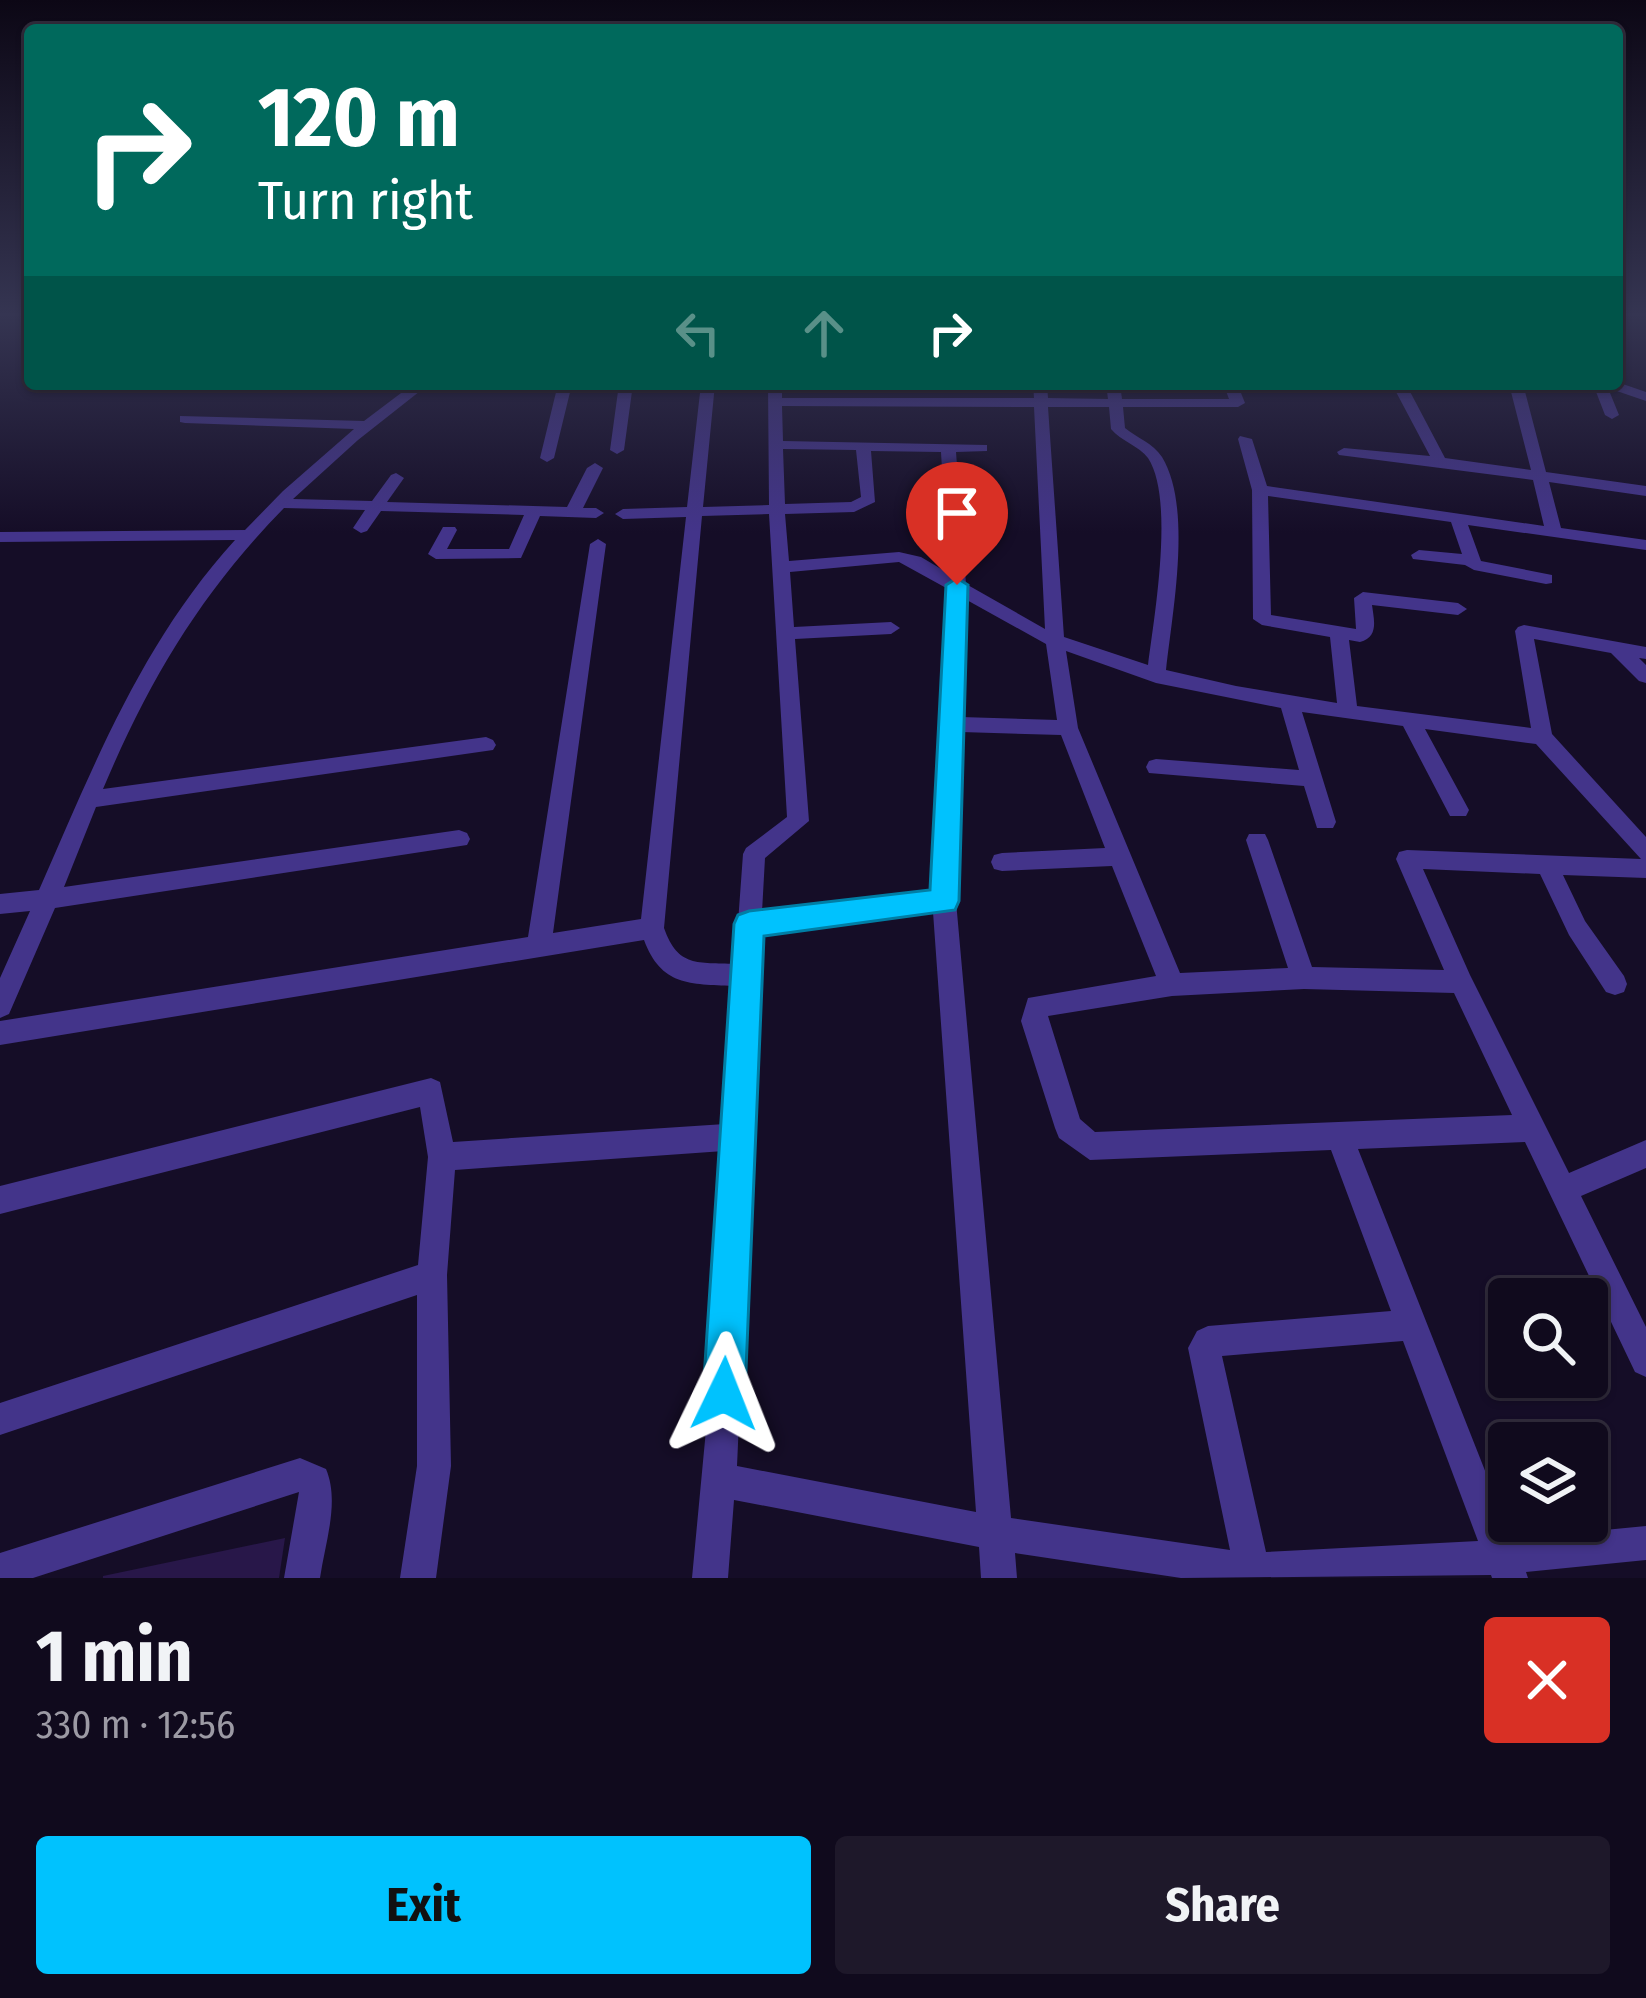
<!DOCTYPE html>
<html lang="en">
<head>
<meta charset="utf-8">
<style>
	:root { --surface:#100a1d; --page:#1e182a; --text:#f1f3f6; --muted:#9c9aa4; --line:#302b3b; --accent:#00c2fe }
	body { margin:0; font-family:"Fira Sans Condensed",sans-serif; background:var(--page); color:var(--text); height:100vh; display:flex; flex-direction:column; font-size:45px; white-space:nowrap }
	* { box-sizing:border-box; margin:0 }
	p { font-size:39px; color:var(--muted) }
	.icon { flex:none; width:66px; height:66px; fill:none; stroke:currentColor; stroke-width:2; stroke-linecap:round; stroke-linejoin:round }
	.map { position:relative; height:1578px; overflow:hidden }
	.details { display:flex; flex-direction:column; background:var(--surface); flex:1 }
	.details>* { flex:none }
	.top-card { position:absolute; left:24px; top:24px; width:1599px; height:366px; border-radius:12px; box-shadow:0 3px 9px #0004,0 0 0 3px var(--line); background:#00695c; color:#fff; overflow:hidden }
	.buttons { position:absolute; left:1488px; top:1278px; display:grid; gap:24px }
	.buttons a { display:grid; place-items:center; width:120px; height:120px; border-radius:12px; background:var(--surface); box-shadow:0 3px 9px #0004,0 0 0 3px var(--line); font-size:60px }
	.pin { position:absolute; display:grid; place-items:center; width:102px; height:102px; color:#fff; margin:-123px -51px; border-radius:50% 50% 50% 0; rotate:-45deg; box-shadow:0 0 12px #0007 }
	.pin .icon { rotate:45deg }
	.me { position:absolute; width:132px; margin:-66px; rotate:2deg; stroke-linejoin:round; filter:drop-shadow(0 0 9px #0008) }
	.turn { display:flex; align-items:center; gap:42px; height:252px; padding:0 36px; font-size:54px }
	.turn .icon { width:156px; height:156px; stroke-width:2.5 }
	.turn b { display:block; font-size:84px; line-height:102px }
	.lanes { display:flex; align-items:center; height:114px; padding:0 36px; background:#0003; justify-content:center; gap:60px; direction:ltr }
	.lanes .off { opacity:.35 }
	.round { display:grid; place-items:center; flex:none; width:126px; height:126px; border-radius:12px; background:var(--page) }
	.summary { display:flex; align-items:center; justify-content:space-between; height:204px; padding:0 36px }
	h1 { font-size:72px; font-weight:700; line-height:90px }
	.cta { display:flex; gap:24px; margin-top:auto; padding:24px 36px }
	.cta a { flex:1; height:138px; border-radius:12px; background:var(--accent); color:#111; font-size:48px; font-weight:700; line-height:138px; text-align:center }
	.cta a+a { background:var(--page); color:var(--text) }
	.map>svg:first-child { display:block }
	.building { fill:#281749 }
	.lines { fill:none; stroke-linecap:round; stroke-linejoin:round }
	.minor { fill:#43348a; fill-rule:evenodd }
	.route { fill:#00c2fe; stroke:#007ea5; stroke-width:3 }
</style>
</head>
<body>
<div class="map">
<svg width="1646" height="1578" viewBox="0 0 1646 1578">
	<rect width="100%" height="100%" fill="#150d27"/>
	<!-- building -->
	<path class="building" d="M285,1538L279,1578H103V1576Z"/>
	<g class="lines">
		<!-- minor -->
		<path class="minor" d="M1617,382L1646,392V401L1608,388L1619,415L1612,419L1605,415L1593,384Z
			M413,384H429L358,440L293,499L372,501L391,475L396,473L404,478L387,502L567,507L587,468L595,463L603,468L583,508H596L604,513L596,518L540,516L521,558L436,559L428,554L443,527H455L457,530L447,549H509L524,515L381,511L367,531L361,533L353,528L365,510L284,508C201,593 149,680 103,789L486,737L493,740L496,745L493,750L96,807L64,887L459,830L467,833L470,839L467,845L55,908L9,1014L0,1018V978L30,911L0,914V894L39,890C94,765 142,642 235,540L0,542V532L245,530L283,491L354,429L185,423L180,422V416L364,421Z
			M558,384H572L554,458L547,462L540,458Z
			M619,384H633L624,450L617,454L610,450Z
			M701,384H715L703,507L769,505L768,384H782V398H1034L1033,384H1047L1048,398L1108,399L1106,384H1120L1122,399H1229L1226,391L1239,384H1406L1445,458L1531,470L1509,384H1523L1546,472L1646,486V496L1549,482L1561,528L1646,540V550L1468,525L1481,561L1552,575V583L1546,584L1474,570L1465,565L1413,559L1411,555L1419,550L1462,554L1451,522L1268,496L1271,615L1356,629L1354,598L1363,592L1458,603L1467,609L1458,615L1372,605C1374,620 1379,637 1360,642L1349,640L1357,706L1531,728L1515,631L1518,627L1524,625L1646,647V659L1639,658L1646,665V683L1639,681L1611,653L1534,639L1552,734L1646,837V878L1563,875L1585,921L1624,976L1627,984L1624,992L1615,995L1606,992L1569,935L1540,874L1423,869L1470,975L1569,1173L1646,1140V1168L1581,1196L1646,1327V1377L1635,1372L1525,1142L1358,1149L1512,1539L1646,1526V1560L1526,1572L1528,1578H1492L1491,1575L1181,1578L1015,1553L1017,1578H981L979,1547L734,1500L728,1578H692L709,1398L724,1151L455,1170L447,1275L451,1466L436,1578H400L417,1466V1295L0,1435V1403L418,1265L428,1157L420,1107L0,1214V1186L431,1078L440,1082L453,1142L725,1124L733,986C690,984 661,986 644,940L0,1045V1021L528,937L590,544L598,539L606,544L553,933L641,919L686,517L623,519L615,514L623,509L687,507ZM1395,390L1430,456L1344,448L1337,452L1339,455L1533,480L1544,526L1267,486L1252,439L1240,436L1238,439L1252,490L1253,619L1262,625L1330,637L1337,703L1236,686L1166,670C1172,613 1193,508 1162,457C1153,443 1137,438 1125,428L1123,407H1238L1245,403L1241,393L1245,391ZM782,406L1034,407L1045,629L966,584L956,452L987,451V445L783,441ZM1048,407H1109L1111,429C1121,441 1139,446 1148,458C1175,499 1154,617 1148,665L1064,637ZM783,449L856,450L861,497L851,502L785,504ZM871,451L941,452L948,573L921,557L899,552L789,561L785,514L854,512L875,502ZM769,514L787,817L746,848L743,854L735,964C698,962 678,968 664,928L702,516ZM899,562L948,589L933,892L762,912L765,858L809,821L795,639L891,634L900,628L891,622L794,627L790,572ZM965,599L1046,644L1057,720L961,717ZM1066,651L1156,683L1281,708L1299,770L1156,759L1149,761L1146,767L1149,773L1304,786L1317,828H1333L1336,822L1302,712L1403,726L1450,816H1466L1469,810L1425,729L1536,744L1641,859L1407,850L1399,852L1396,859L1444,970L1312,967L1268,840L1265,834H1249L1246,840L1288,968L1180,973L1078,728ZM961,732L1061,735L1105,848L1002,853L994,855L991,862L994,869L1002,871L1112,866L1156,976L1028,998L1021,1021L1055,1128L1059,1138L1090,1160L1331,1150L1391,1311L1208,1326L1197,1331L1188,1348L1230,1550L1011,1518L956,901ZM933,912L976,1512L737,1466L761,933ZM1304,989L1454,993L1512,1115L1095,1132L1080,1119L1048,1016L1172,996ZM1403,1341L1478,1541L1266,1552L1222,1356Z
			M300,1458L326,1469C340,1502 325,1543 320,1578H284L299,1492L33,1578H0V1553Z"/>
	</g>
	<!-- sky -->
	<linearGradient id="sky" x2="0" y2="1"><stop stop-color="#0c0715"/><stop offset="0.59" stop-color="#353552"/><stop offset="1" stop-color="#353552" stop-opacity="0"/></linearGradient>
	<rect width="1646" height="533" fill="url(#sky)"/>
	<!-- route -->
	<path class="route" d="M957,578L968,585L959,901L955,910L764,936L745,1394L739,1409L724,1415L709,1409L703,1394L734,924L738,915L749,911L930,890L946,585Z"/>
</svg>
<div class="buttons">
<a><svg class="icon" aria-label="search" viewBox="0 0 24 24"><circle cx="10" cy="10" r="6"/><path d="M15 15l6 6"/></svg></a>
<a><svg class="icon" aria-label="layers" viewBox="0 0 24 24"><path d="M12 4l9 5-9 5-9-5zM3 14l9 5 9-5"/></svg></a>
</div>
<div class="pin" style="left:957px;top:585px;background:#d93025"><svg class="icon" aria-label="arrive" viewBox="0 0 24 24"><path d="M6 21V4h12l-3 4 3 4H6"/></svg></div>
<svg class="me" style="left:724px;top:1394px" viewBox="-20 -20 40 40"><path d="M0-17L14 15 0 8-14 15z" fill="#00c2fe" stroke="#fff" stroke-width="4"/></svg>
<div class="top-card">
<div class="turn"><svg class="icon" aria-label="right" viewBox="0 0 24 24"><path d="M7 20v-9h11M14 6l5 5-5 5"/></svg><div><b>120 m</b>Turn right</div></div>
<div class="lanes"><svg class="icon off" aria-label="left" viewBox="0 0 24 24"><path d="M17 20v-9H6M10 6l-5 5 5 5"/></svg><svg class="icon off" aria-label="ahead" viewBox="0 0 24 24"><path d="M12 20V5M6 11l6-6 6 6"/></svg><svg class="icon" aria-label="right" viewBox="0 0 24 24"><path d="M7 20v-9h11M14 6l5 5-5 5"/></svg></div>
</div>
</div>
<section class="details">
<div class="summary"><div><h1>1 min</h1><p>330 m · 12:56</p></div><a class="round" style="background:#d93025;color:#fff"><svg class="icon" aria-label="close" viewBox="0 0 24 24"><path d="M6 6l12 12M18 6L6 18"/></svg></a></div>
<div class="cta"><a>Exit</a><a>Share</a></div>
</section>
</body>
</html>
